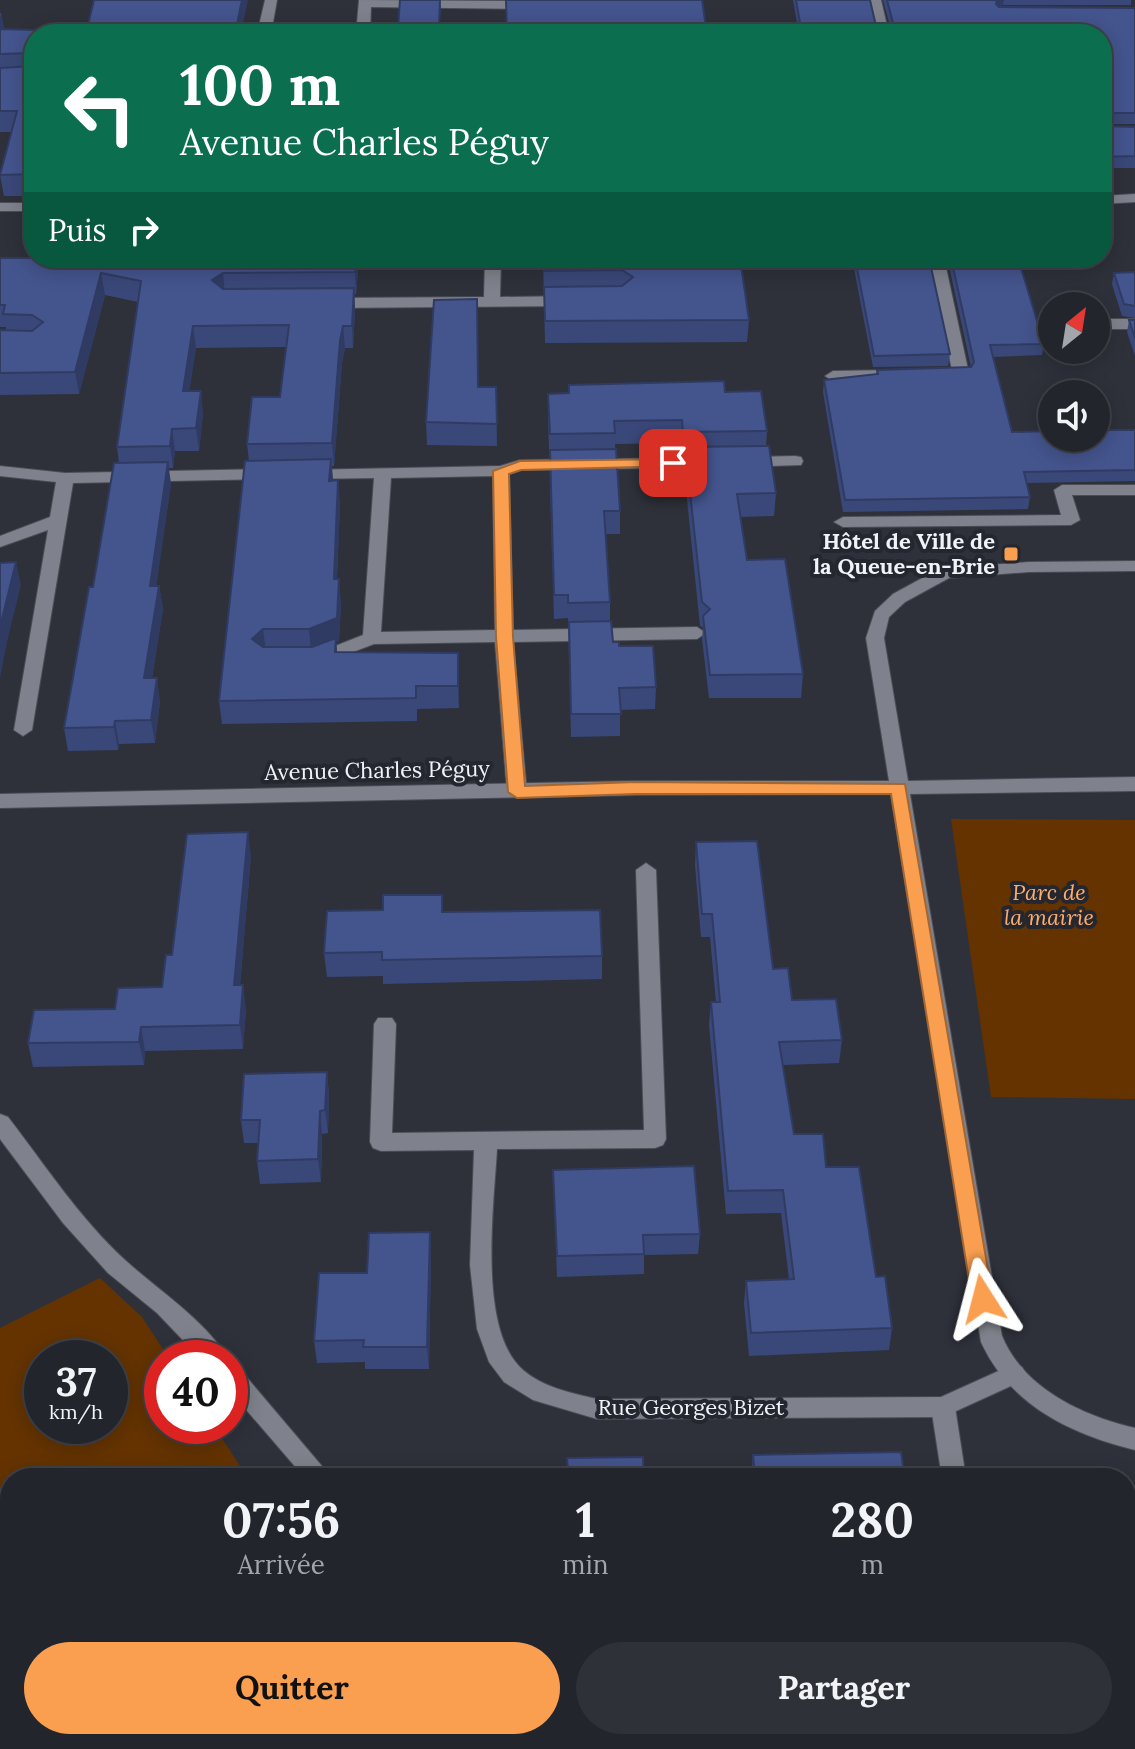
<!DOCTYPE html>
<html lang="fr">
<head>
<meta charset="utf-8">
<style>
	:root { --surface:#22252c; --page:#2e3138; --text:#f1f3f6; --muted:#a2a5a9; --line:#3f4248; --accent:#fa9f50 }
	body { margin:0; font-family:Lora,serif; background:var(--page); color:var(--text); height:100vh; display:flex; flex-direction:column; font-size:30px; white-space:nowrap }
	* { box-sizing:border-box; margin:0 }
	p { font-size:26px; color:var(--muted) }
	.icon { flex:none; width:44px; height:44px; fill:none; stroke:currentColor; stroke-width:2; stroke-linecap:round; stroke-linejoin:round }
	.map { position:relative; flex:1; overflow:hidden }
	.details { position:absolute; left:0px; top:1468px; width:1136px; height:282px; display:flex; flex-direction:column; background:var(--surface); border-radius:32px 32px 0 0; box-shadow:0 4px 20px #0003,0 0 0 2px var(--line) }
	.details>* { flex:none }
	.top-card { position:absolute; left:24px; top:24px; width:1088px; height:244px; border-radius:32px; box-shadow:0 4px 20px #0003,0 0 0 2px var(--line); background:#0b6e4f; color:#fff; overflow:hidden }
	.needle { width:52px; rotate:30deg }
	.tools { position:absolute; left:1038px; top:292px; display:grid; gap:16px }
	.tools a { display:grid; place-items:center; width:72px; height:72px; border-radius:50%; background:var(--surface); box-shadow:0 4px 20px #0003,0 0 0 2px var(--line); font-size:40px }
	.speed { position:absolute; left:24px; top:1340px; display:flex; gap:16px; font-size:40px; font-weight:700; text-align:center }
	.speed>* { display:grid; place-content:center; width:104px; height:104px; border-radius:50%; background:var(--surface); box-shadow:0 4px 20px #0003,0 0 0 2px var(--line); line-height:1 }
	.speed small { font-size:20px; font-weight:400 }
	.speed .limit { border:12px solid #d22; background:#fff; color:#111 }
	.pin { position:absolute; display:grid; place-items:center; width:68px; height:68px; color:#fff; margin:-34px; border-radius:16px; box-shadow:0 4px 12px #0006 }
	.me { position:absolute; width:88px; margin:-44px; rotate:351deg; stroke-linejoin:round; filter:drop-shadow(0 0 6px #0008) }
	.turn { display:flex; align-items:center; gap:28px; height:168px; padding:0 24px; font-size:36px }
	.turn .icon { width:104px; height:104px; stroke-width:2.5 }
	.turn b { display:block; font-size:56px; line-height:68px }
	.then { display:flex; align-items:center; height:76px; padding:0 24px; background:#0003; gap:16px; font-size:30px }
	.eta { display:flex; justify-content:space-evenly; align-items:center; height:136px; text-align:center }
	.eta b { font-size:48px; font-weight:700; line-height:56px }
	.action { display:flex; gap:16px; margin-top:auto; padding:16px 24px }
	.action a { flex:1; height:92px; border-radius:48px; background:var(--accent); color:#111; font-size:32px; font-weight:700; line-height:92px; text-align:center }
	.action a+a { background:var(--page); color:var(--text) }
	.map>svg:first-child { display:block }
	.green { fill:#643300; fill-rule:evenodd }
	.lines { fill:none; stroke-linecap:round; stroke-linejoin:round }
	.service-casing { stroke:#4b4d55; stroke-width:2 }
	.minor-casing { stroke:#4b4d55; stroke-width:2 }
	.tertiary-casing { stroke:#4b4d55; stroke-width:2 }
	.service { fill:#7f828c; fill-rule:evenodd }
	.minor { fill:#7f828c; fill-rule:evenodd }
	.tertiary { fill:#7f828c; fill-rule:evenodd }
	.wall { fill:#3a4879 }
	.shaded-wall { fill:#303b63 }
	.building { fill:#44548d; stroke:#303b63; stroke-width:2 }
	.route { fill:#fa9f50; stroke:#a26734; stroke-width:2 }
	.poi-dot { fill:#fa9f50; stroke:#252730; stroke-width:3 }
	.labels { text-anchor:middle; dominant-baseline:central; stroke-width:8; stroke-linejoin:round; paint-order:stroke }
	.poi-label { font-size:22px; font-weight:bold; fill:#f1f3f9; stroke:#252730; text-anchor:end }
	.street-label { font-size:22px; fill:#f1f3f9; stroke:#252730 }
	.park-label { font-size:22px; font-style:italic; fill:#fead6c; stroke:#252730 }
</style>
</head>
<body>
<div class="map">
<svg width="1135" height="1749" viewBox="0 0 1135 1749">
	<rect width="100%" height="100%" fill="#2e313a"/>
	<!-- green -->
	<path class="green" d="M951,819L1135,820V1099L991,1097Z
		M100,1278L142,1317L169,1358H162V1426H214L248,1478H10V1740H426L432,1749H0V1328ZM42,1358H110V1426H42Z"/>
	<g class="lines">
		<defs>
			<path id="service" d="M943,1397L952,1400L955,1407L966,1478H942L931,1407L934,1400Z
				M982,1740H1008L1010,1749H982Z"/>
			<path id="minor" d="M265,0H277L271,34H257Z
				M359,0L531,1L537,5L531,9L371,7L370,34H356Z
				M869,0H881L889,34H875Z
				M1135,194V202L1102,204V196Z
				M0,203H34V211H0Z
				M485,258H501L500,297L570,296L578,301L570,306L330,308L322,303L330,298L484,297Z
				M928,258H944L969,374L967,377L941,380L933,375L935,372L952,370Z
				M1096,319H1135V329H1096Z
				M889,370L895,372V378L833,381L825,376L833,371Z
				M795,456L801,457L803,461L801,465L743,467L735,462L743,457Z
				M711,458L719,463L717,467L521,470L509,474L513,630L697,627L706,633L697,639L513,642L527,792L524,797H510L507,792L495,642L374,644L316,666L307,660L310,656L363,635L374,478L308,479L302,478L300,474L302,470L500,466L520,460ZM493,476L495,630L381,632L391,478Z
				M0,466L65,473L268,469L276,474L268,479L73,483L32,730L23,736L14,730L48,530L0,547V536L50,517L56,482L0,476Z
				M1062,485H1135V495H1072L1080,520L1071,525L843,527L834,522L843,517L1061,515L1054,490Z
				M646,863L656,870L666,1139L663,1145L655,1148L497,1149C494,1205 477,1330 523,1370C544,1388 572,1393 597,1399L941,1397L1014,1364L1022,1367L1026,1374L1022,1381L943,1417L597,1419L533,1400L504,1382L489,1362L477,1329L470,1265L474,1150L381,1151L373,1148L370,1142L374,1024L378,1018H392L396,1024L392,1133L644,1130L636,870Z
				M0,1114L8,1117C45,1165 80,1219 125,1260C153,1286 210,1324 227,1358H200L157,1313L108,1273L63,1223L0,1139Z
				M230,1364L238,1367L332,1478H305L230,1391Z
				M498,1740H525L529,1749H501Z"/>
			<path id="tertiary" d="M1135,561V571L1029,572L949,578L905,602L889,617L884,638L908,781L1135,777V791L910,794L1002,1336C1024,1389 1083,1416 1135,1428V1450C1070,1434 1010,1405 981,1342L891,794L636,795L0,808V794L636,781H889L866,638L875,611L893,594L939,569L1029,562Z"/>
		</defs>
		<!-- service casing -->
		<use href="#service" class="service-casing"/>
		<!-- minor casing -->
		<use href="#minor" class="minor-casing"/>
		<!-- tertiary casing -->
		<use href="#tertiary" class="tertiary-casing"/>
		<!-- service -->
		<use href="#service" class="service"/>
		<!-- minor -->
		<use href="#minor" class="minor"/>
		<!-- tertiary -->
		<use href="#tertiary" class="tertiary"/>
	</g>
	<!-- wall -->
	<path class="wall" d="M400,0H440V34H398Z
		M793,0H869L876,26H890L883,0H1131V5H1003L998,6L1135,8V124H1102V34H799Z
		M0,13H1L4,29L241,34H34V196H4L0,175L11,132H0Z
		M1102,126L1135,127V168H1102Z
		M0,258H198L199,264L358,270L356,294H354L355,310L353,348H345L342,363L334,466H332L333,481L340,503L337,579L341,602L339,641L336,642L337,652L458,653L459,708L417,709V721L222,724L219,701L249,461L247,444L280,397L286,347L196,348L189,391L203,413L199,451H175L173,468H168L171,484L156,586H159L163,609L152,678L160,701L155,743L119,744L118,750L68,751L64,728L119,463L117,447L138,302L105,295L79,394L0,395V330H6V327H0Z
		M543,258H740L749,320L747,342L545,343Z
		M852,258H929L950,354L948,366L873,367Z
		M950,258H1018L1044,344L1042,355L993,357L1012,432L1135,430V481L1027,483L1030,497L1028,509L843,512L823,392L824,380L876,374L877,370L971,367L949,266Z
		M1135,272V318L1122,316L1112,284L1114,273Z
		M1129,320H1135V356L1127,332Z
		M478,387H496L497,446L427,445L426,422Z
		M725,392L767,431L766,446L776,493L774,516L740,517L747,560L803,674L801,698H709L702,639L703,627L700,626L684,470L685,455H682L681,443L615,444L620,511V534H606L610,602V621L613,642L619,646L656,687L655,709L620,710V736L571,737L568,618L554,619L548,416Z
		M696,842L792,1000L842,1040L839,1063L783,1065L794,1134L826,1167L876,1277L892,1328L889,1350L749,1356L744,1303L746,1281L789,1279L781,1213L726,1214L709,1025L711,1002H716L710,937H701L695,865Z
		M251,856L240,985L246,1009L243,1049L145,1051L144,1065L33,1067L28,1043L115,1009L162,987L172,955Z
		M442,895L443,912L602,956V979L383,984V976L327,977L324,953L383,910Z
		M327,1072L329,1096L328,1133L322,1134L321,1182L260,1184L257,1161L258,1143H244L241,1120Z
		M553,1170L700,1234L698,1254L644,1255V1274L557,1277Z
		M430,1232L431,1254L429,1369H365V1362L317,1363L314,1341L367,1273Z
		M753,1455L905,1478H751Z
		M840,1740H932L933,1749H841Z"/>
	<!-- shaded-wall -->
	<path class="shaded-wall" d="M242,0H248L241,34H235Z
		M440,0L441,11L439,34Z
		M997,0H1004L1003,5L996,7Z
		M1,13L5,33L0,49V17Z
		M355,258H357L358,270L356,294L355,272Z
		M101,273L105,295L79,394L75,372Z
		M223,273L225,295L212,280Z
		M354,288L355,310L353,348L352,326Z
		M193,326L196,348L186,414L183,391Z
		M343,326L345,348L342,363L334,466L332,443L340,341Z
		M201,391L203,413L199,451L196,428Z
		M172,429L175,451L173,468L170,446Z
		M331,459L333,482L329,481Z
		M168,462L171,484L153,609L150,586Z
		M338,480L340,503L336,602L334,579Z
		M16,562L21,585L7,642L0,678V630Z
		M339,579L341,602L339,641L336,642L338,661L311,652L309,629Z
		M159,586L163,609L148,701L144,678Z
		M263,629L266,652L252,639Z
		M458,653L459,676V708L458,686Z
		M157,678L160,701L155,743L151,720Z
		M115,721L119,744L118,750L114,727Z
		M248,832L251,856L238,1009L234,985Z
		M243,985L246,1009L243,1049L240,1025Z
		M141,1027L145,1051L144,1065L139,1042Z
		M327,1072L329,1096L328,1133L325,1110Z
		M320,1111L322,1134L321,1182L318,1159Z
		M430,1232L431,1254L429,1369L427,1347Z"/>
	<!-- building -->
	<path class="building" d="M94,0H242L235,34H34V174L0,175L17,111H0V68L33,66L34,56L31,53L0,54V29L66,31L68,25H88Z
		M400,0H440L439,27L398,28Z
		M506,0H702L707,34H507Z
		M796,0H870L876,26H890L893,23L887,0H997L996,4L999,7L1135,8V113H1104L1102,115V34H802Z
		M1102,126L1135,127V156L1102,157Z
		M0,258H196L194,264H265L266,258H355V272L223,273L212,280L223,289L354,288L352,326H343L340,341L332,443L247,444L252,397H280L289,325L193,326L183,391H201L196,428L172,429L170,446L117,447L141,281L101,273L75,372L0,373V330L32,331L43,322L32,315L3,314L5,305H0Z
		M543,258H740L749,320L545,321L544,287L622,286L633,277L622,270L544,271Z
		M855,258H929L950,354L874,356Z
		M951,258H1018L1044,344L990,345L1012,432L1052,431V438H1096V430H1135V470L1024,472L1030,497L845,500L824,380L878,374L877,370L971,367L974,362Z
		M1135,272V306L1124,304L1114,273Z
		M477,299L478,387H496L497,424L426,422L434,300Z
		M1129,320H1135V338Z
		M724,381L725,392L761,391L767,431L683,432L682,420L614,421L615,433L550,434L548,394L569,393V385Z
		M769,446L776,493L737,494L747,560L785,559L803,674L710,675L703,616L710,609L702,602L685,447Z
		M616,449L620,511H604L610,602L568,603V595H554L550,450Z
		M331,459L329,481L338,480L334,579H339L337,618L309,629H263L252,639L263,647H312L336,638L335,652L458,653V686H416V698L219,701L245,461Z
		M168,462L150,586H159L144,678H157L151,720L115,721L114,727L64,728L89,587H93L114,463Z
		M16,562L2,619L0,630V563Z
		M611,621L613,642H619V646H653L656,687L619,688L621,714H571L569,622Z
		M248,832L234,985H243L240,1025L141,1027L139,1042L28,1043L34,1010L115,1009L118,988L162,987L166,955H172L187,834Z
		M757,841L773,969L788,968L792,1000L836,999L842,1040L779,1042L794,1134H823L826,1167H859L876,1277L885,1276L892,1328L751,1333L746,1281L794,1279L783,1190L728,1191L711,1002H720L712,914H702L696,842Z
		M383,895H442V912L600,910L602,956L382,960V952L324,953L327,911L383,910Z
		M327,1072L325,1110L320,1111L318,1159L257,1161L260,1120H241L244,1074Z
		M694,1166L700,1234L643,1235L644,1254L557,1256L553,1170Z
		M430,1232L427,1347H363L364,1340L314,1341L319,1273H367L369,1233Z
		M901,1452L905,1478H755L753,1455Z
		M643,1457L644,1478H502V1474L568,1471L567,1458Z
		M846,1740H932L933,1749H847Z"/>
	<!-- route -->
	<path class="route" d="M673,459L681,463L678,466L521,470L509,474L513,637L525,786L636,782L905,784L993,1299L990,1305L983,1308L975,1305L972,1299L891,794H636L517,798L508,792L496,637L493,471L520,461Z"/>
	<!-- markers -->
	<rect class="poi-dot" x="1003" y="546" width="16" height="16" rx="4"/>
	<g class="labels">
		<!-- poi labels -->
		<g class="poi-label">
			<text x="995" y="541">Hôtel de Ville de<tspan x="995" dy="25">la Queue-en-Brie</tspan></text>
		</g>
		<!-- street labels -->
		<g class="street-label">
			<text transform="translate(377 770) rotate(-1)">Avenue Charles Péguy</text>
			<text x="691" y="1407">Rue Georges Bizet</text>
		</g>
		<!-- park labels -->
		<g class="park-label">
			<text x="1049" y="892">Parc de<tspan x="1049" dy="25">la mairie</tspan></text>
		</g>
	</g>
</svg>
<div class="tools">
<a><svg class="needle" viewBox="-14 -14 28 28"><path d="M0-13l5 13h-10z" fill="#e53935"/><path d="M0 13l5-13h-10z" fill="#a2a5a9"/></svg></a>
<a><svg class="icon" aria-label="sound" viewBox="0 0 24 24"><path d="M4 9h4l5-4v14l-5-4H4zM17 9q2 3 0 6"/></svg></a>
</div>
<div class="speed"><div>37<small>km/h</small></div><div class="limit">40</div></div>
<div class="pin" style="left:673px;top:463px;background:#d93025"><svg class="icon" aria-label="arrive" viewBox="0 0 24 24"><path d="M6 21V4h12l-3 4 3 4H6"/></svg></div>
<svg class="me" style="left:983px;top:1299px" viewBox="-20 -20 40 40"><path d="M0-17L14 15 0 8-14 15z" fill="#fa9f50" stroke="#fff" stroke-width="4"/></svg>
<div class="top-card">
<div class="turn"><svg class="icon" aria-label="left" viewBox="0 0 24 24"><path d="M17 20v-9H6M10 6l-5 5 5 5"/></svg><div><b>100 m</b>Avenue Charles Péguy</div></div>
<div class="then">Puis<svg class="icon" aria-label="right" viewBox="0 0 24 24"><path d="M7 20v-9h11M14 6l5 5-5 5"/></svg></div>
</div>
<section class="details">
<div class="eta">
<div><b>07:56</b><p>Arrivée</p></div>
<div><b>1</b><p>min</p></div>
<div><b>280</b><p>m</p></div>
</div>
<div class="action"><a>Quitter</a><a>Partager</a></div>
</section>
</div>
</body>
</html>
